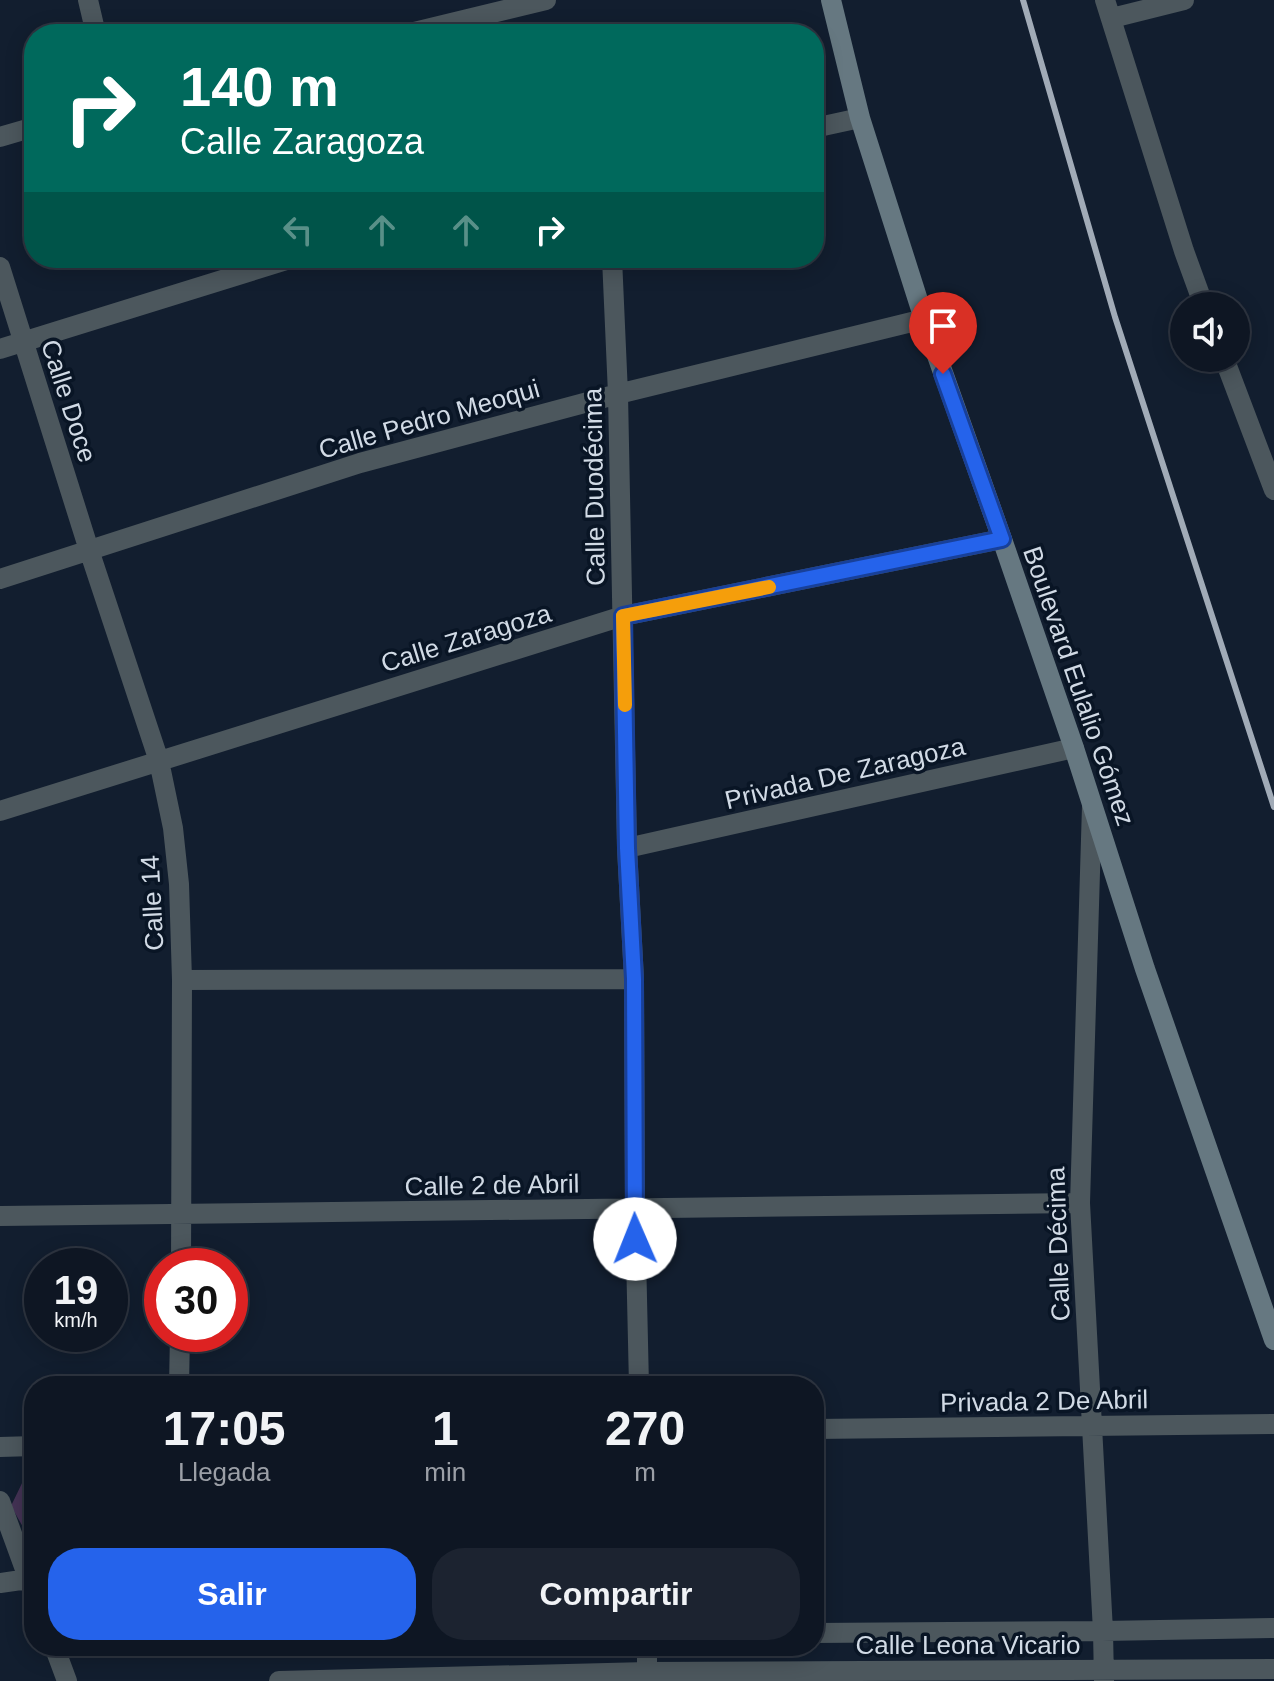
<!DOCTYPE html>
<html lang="es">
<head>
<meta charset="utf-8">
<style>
	:root { --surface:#0e1623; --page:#1c2330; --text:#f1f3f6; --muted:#9b9fa6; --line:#2e3541; --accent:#2563eb }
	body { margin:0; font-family:Helvetica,sans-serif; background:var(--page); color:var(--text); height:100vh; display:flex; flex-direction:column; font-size:30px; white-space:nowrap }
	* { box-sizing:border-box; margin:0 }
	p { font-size:26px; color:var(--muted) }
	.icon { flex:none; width:44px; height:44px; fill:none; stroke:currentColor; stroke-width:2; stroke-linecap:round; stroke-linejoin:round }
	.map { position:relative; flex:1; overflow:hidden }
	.drawer { position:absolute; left:24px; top:1376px; width:800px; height:280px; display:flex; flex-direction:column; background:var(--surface); border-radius:32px; box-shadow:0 4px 20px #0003,0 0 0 2px var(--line) }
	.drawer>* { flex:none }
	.top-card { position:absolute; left:24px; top:24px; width:800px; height:244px; border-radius:32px; box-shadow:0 4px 20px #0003,0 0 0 2px var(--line); background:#00695c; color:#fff; overflow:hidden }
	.controls { position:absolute; left:1170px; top:292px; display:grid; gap:16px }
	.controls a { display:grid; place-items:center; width:80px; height:80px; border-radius:50%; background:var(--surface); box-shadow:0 4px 20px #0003,0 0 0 2px var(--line); font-size:40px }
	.speed { position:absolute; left:24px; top:1248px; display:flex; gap:16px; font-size:40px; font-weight:700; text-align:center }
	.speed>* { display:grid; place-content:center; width:104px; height:104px; border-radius:50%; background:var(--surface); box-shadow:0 4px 20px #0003,0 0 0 2px var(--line); line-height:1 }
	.speed small { font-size:20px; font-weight:400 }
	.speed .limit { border:12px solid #d22; background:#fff; color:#111 }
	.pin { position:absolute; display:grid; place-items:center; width:68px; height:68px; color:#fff; margin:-82px -34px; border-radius:50% 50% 50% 0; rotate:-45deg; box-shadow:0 0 8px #0007 }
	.pin .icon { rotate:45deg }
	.me { position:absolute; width:88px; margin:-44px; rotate:359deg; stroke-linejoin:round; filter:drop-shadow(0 0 6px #0008) }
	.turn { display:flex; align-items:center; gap:28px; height:168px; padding:0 24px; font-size:36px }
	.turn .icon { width:104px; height:104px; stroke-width:2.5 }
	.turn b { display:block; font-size:56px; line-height:68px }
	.lanes { display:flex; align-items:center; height:76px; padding:0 24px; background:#0003; justify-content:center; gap:40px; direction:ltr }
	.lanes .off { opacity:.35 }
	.eta { display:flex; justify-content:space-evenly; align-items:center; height:136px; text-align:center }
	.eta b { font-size:48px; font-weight:800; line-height:56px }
	.action { display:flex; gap:16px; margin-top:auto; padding:16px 24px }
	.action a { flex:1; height:92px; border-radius:32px; background:var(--accent); color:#fff; font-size:32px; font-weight:800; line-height:92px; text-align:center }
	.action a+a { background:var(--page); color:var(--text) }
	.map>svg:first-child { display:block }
	.green { fill:#433254 }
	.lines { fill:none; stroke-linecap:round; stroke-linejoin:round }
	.street { stroke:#4c575d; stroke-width:20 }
	.secondary { stroke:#667881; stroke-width:20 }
	.rail { stroke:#a1abb7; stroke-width:6 }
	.route-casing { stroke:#184099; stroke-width:20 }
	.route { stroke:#2563eb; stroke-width:14 }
	.slow { stroke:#f59e0b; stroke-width:14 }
	.labels { text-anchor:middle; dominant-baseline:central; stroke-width:7; stroke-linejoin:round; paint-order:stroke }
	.street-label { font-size:26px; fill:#d1dae5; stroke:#091525 }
</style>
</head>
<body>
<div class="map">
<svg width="1274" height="1681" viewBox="0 0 1274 1681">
	<rect width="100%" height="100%" fill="#121e2f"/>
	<!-- green -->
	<path class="green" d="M24,1479H34V1552L31,1541L11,1506Z"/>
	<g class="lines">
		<!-- street -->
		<path class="street" d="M88,0L96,34
			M1105,0L1184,251L1204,306
			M1112,18L1184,0
			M406,34L546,0
			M814,128L860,118
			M0,137L34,127
			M612,258L618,394L627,848L634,979L635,1210L639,1386
			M0,267L89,550L159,761L173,828L179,884L182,980L181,1266
			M0,349L293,258
			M1224,358L1274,490
			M0,579L360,463L618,394L924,319
			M1092,806L1080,1203L1103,1631L1104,1681
			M0,811L623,616L1002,539
			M627,848L1074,748
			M182,980L634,979
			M0,1216L1080,1203
			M179,1386L180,1334
			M814,1429L1274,1424
			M0,1447L34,1446
			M0,1501L34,1594
			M0,1583L28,1579
			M814,1633L1103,1631L1274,1628
			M54,1646L67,1681
			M55,1647L106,1646
			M279,1681L647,1672L1274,1669
			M647,1681V1646"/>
		<!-- secondary -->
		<path class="secondary" d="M831,0L860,118L924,319L1002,539L1074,748L1145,969L1274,1340"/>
		<!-- rail -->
		<path class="rail" d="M1023,0L1115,317L1274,807"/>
	</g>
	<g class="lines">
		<defs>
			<path id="route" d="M635,1239L634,979L627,848L623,616L1002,539L943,374"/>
		</defs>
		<!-- route casing -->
		<use href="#route" class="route-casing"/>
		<!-- route -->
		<use href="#route" class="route"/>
		<!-- slow -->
		<path class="slow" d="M625,705L623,616L769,587"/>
	</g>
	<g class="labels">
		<!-- street labels -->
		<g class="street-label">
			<text transform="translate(69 401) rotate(72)">Calle Doce</text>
			<text transform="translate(429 419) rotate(-16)">Calle Pedro Meoqui</text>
			<text transform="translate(594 487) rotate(-91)">Calle Duodécima</text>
			<text transform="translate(466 638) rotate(-17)">Calle Zaragoza</text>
			<text transform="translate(1079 686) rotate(71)">Boulevard Eulalio Gómez</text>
			<text transform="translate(845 773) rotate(-13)">Privada De Zaragoza</text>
			<text transform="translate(152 903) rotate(-93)">Calle 14</text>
			<text transform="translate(492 1185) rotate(-1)">Calle 2 de Abril</text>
			<text transform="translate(1058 1244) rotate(-92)">Calle Décima</text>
			<text transform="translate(1044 1401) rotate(-1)">Privada 2 De Abril</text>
			<text x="968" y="1645">Calle Leona Vicario</text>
		</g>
	</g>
</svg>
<div class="controls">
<a><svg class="icon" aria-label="sound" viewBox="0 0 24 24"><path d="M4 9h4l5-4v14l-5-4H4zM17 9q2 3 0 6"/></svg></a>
</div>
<div class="speed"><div>19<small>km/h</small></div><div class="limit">30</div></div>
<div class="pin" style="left:943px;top:374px;background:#d93025"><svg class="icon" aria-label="arrive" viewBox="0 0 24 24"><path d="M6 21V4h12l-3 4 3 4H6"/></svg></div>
<svg class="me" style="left:635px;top:1239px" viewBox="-20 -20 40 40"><circle r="19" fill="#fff"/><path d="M0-13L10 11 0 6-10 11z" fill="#2563eb"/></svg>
<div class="top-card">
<div class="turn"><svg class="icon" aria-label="right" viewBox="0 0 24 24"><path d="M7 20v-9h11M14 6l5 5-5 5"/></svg><div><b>140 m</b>Calle Zaragoza</div></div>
<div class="lanes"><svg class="icon off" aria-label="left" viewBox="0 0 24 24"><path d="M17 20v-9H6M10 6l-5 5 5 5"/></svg><svg class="icon off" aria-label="ahead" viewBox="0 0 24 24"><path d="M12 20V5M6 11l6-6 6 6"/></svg><svg class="icon off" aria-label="ahead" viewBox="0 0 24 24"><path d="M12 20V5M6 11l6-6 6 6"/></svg><svg class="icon" aria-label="right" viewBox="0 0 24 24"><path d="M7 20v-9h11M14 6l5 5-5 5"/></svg></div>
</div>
<section class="drawer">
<div class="eta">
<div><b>17:05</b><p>Llegada</p></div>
<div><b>1</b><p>min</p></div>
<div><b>270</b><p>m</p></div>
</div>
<div class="action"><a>Salir</a><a>Compartir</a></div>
</section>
</div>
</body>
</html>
